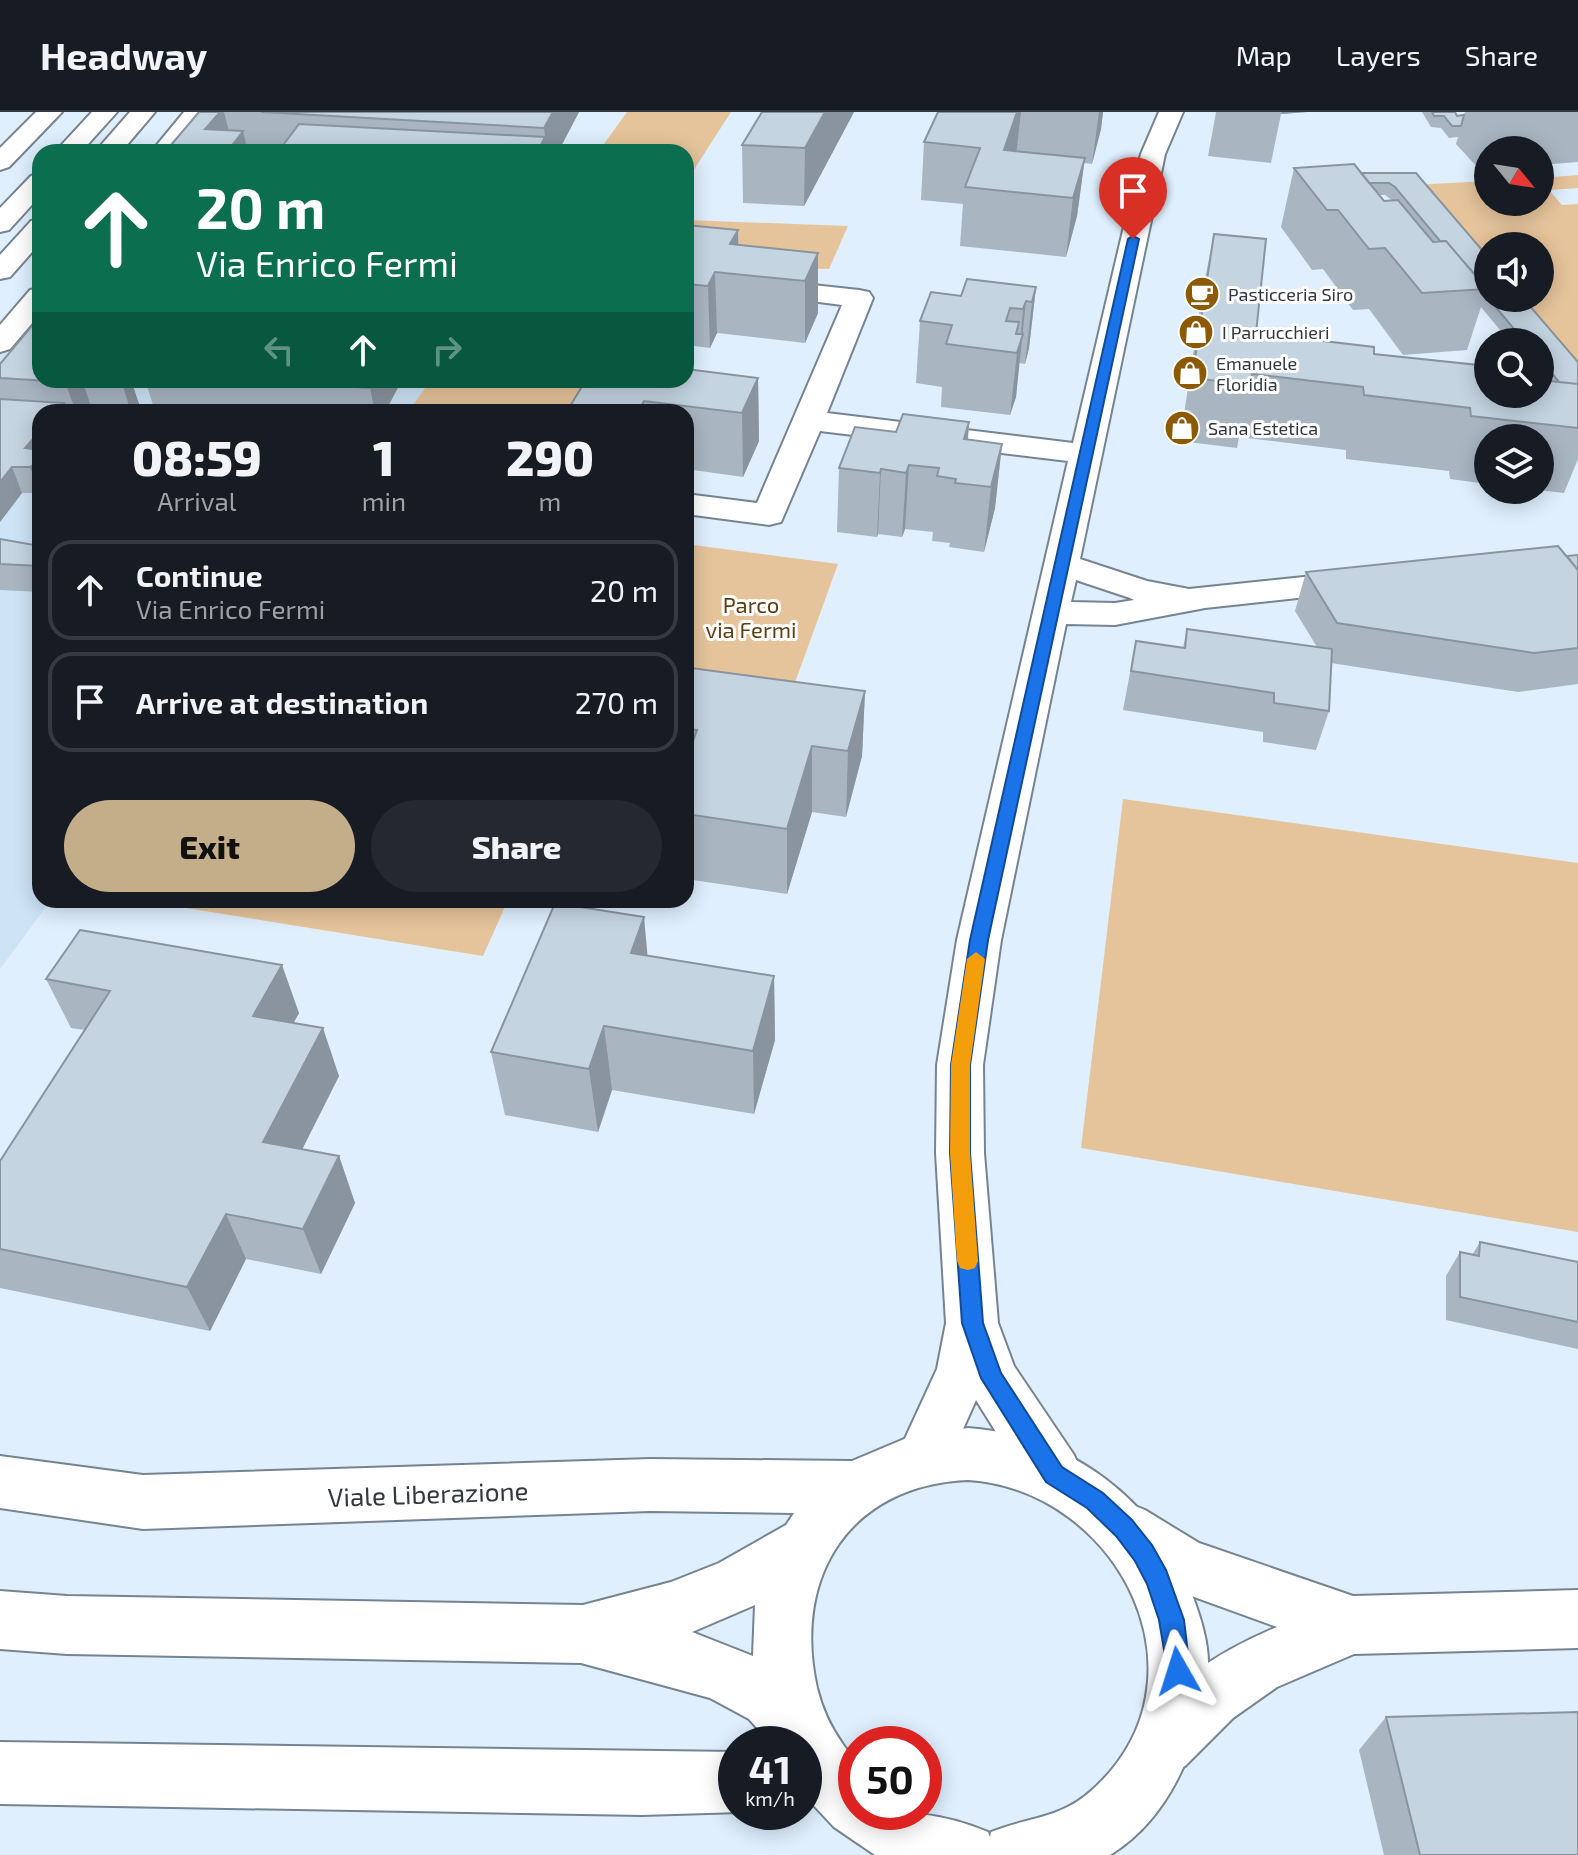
<!DOCTYPE html>
<html lang="en">
<head>
<meta charset="utf-8">
<style>
	:root { --surface:#171b24; --page:#242831; --text:#f1f3f6; --muted:#9ea1a6; --line:#363941; --accent:#c4ae8a }
	body { margin:0; font-family:"Exo 2",sans-serif; background:var(--page); color:var(--text); height:100vh; display:flex; flex-direction:column; font-size:30px; white-space:nowrap }
	* { box-sizing:border-box; margin:0 }
	p { font-size:26px; color:var(--muted) }
	.icon { flex:none; width:44px; height:44px; fill:none; stroke:currentColor; stroke-width:2; stroke-linecap:round; stroke-linejoin:round }
	.map { position:relative; flex:1; overflow:hidden }
	.drawer { position:absolute; left:32px; top:292px; width:662px; height:504px; display:flex; flex-direction:column; background:var(--surface); border-radius:24px; box-shadow:0 4px 20px #0003 }
	.drawer>* { flex:none }
	.top-card { position:absolute; left:32px; top:32px; width:662px; height:244px; border-radius:24px; box-shadow:0 4px 20px #0003; background:#0b6e4f; color:#fff; overflow:hidden }
	.needle { width:52px; rotate:120deg }
	.tools { position:absolute; left:1474px; top:24px; display:grid; gap:16px }
	.tools a { display:grid; place-items:center; width:80px; height:80px; border-radius:50%; background:var(--surface); box-shadow:0 4px 20px #0003; font-size:40px }
	.speed { position:absolute; left:718px; top:1614px; display:flex; gap:16px; font-size:40px; font-weight:700; text-align:center }
	.speed>* { display:grid; place-content:center; width:104px; height:104px; border-radius:50%; background:var(--surface); box-shadow:0 4px 20px #0003; line-height:1 }
	.speed small { font-size:20px; font-weight:400 }
	.speed .limit { border:12px solid #d22; background:#fff; color:#111 }
	.pin { position:absolute; display:grid; place-items:center; width:68px; height:68px; color:#fff; margin:-82px -34px; border-radius:50% 50% 50% 0; rotate:-45deg; box-shadow:0 0 8px #0007 }
	.pin .icon { rotate:45deg }
	.me { position:absolute; width:88px; margin:-44px; rotate:354deg; stroke-linejoin:round; filter:drop-shadow(0 0 6px #0008) }
	.turn { display:flex; align-items:center; gap:28px; height:168px; padding:0 32px; font-size:36px }
	.turn .icon { width:104px; height:104px; stroke-width:2.5 }
	.turn b { display:block; font-size:56px; line-height:68px }
	.lanes { display:flex; align-items:center; height:76px; padding:0 32px; background:#0003; justify-content:center; gap:40px; direction:ltr }
	.lanes .off { opacity:.35 }
	.eta { display:flex; justify-content:space-evenly; align-items:center; height:136px; text-align:center }
	.eta b { font-size:48px; font-weight:800; line-height:56px }
	.primary-button { display:flex; gap:16px; margin-top:auto; padding:16px 32px }
	.primary-button a { flex:1; height:92px; border-radius:48px; background:var(--accent); color:#111; font-size:32px; font-weight:800; line-height:92px; text-align:center }
	.primary-button a+a { background:var(--page); color:var(--text) }
	ul { padding:0; list-style:none }
	li { display:flex; align-items:center; gap:24px; height:100px; margin:0 16px 12px; padding:0 16px; border:4px solid var(--line); border-radius:24px }
	li div { flex:1 }
	li b { display:block; font-size:30px }
	li em { font-style:normal }
	header { display:flex; align-items:center; gap:48px; box-sizing:border-box; height:112px; padding:0 40px; background:var(--surface); border-bottom:2px solid var(--line) }
	header strong { font-size:38px }
	nav { display:flex; gap:44px; margin-inline-start:auto; font-size:28px }
	.map>svg:first-child { display:block }
	.built { fill:#cde4f7 }
	.green { fill:#e6c49b }
	.lines { fill:none; stroke-linecap:round; stroke-linejoin:round }
	.minor-casing { stroke:#758490; stroke-width:4 }
	.major-casing { stroke:#758490; stroke-width:4 }
	.minor { fill:#fff; fill-rule:evenodd }
	.major { fill:#fff; fill-rule:evenodd }
	.wall { fill:#a9b6c2; fill-rule:evenodd }
	.shaded-wall { fill:#89949e }
	.building { fill:#c4d4e1; stroke:#89949e; stroke-width:2 }
	.route { fill:#1a73e8; stroke:#114b97; stroke-width:2 }
	.slow { fill:#f59e0b }
	.labels { text-anchor:middle; dominant-baseline:central; stroke-width:6; stroke-linejoin:round; paint-order:stroke }
	.far-poi-label { font-size:18px; fill:#32383d; stroke:#fff; text-anchor:start }
	.park-label { font-size:22px; fill:#5d3f14; stroke:#fff }
	.near-street-label { font-size:26px; fill:#32383d; stroke:#fff }
</style>
</head>
<body>
<header>
<strong>Headway</strong>
<nav><a>Map</a><a>Layers</a><a>Share</a></nav>
</header>
<div class="map">
<svg width="1578" height="1743" viewBox="0 0 1578 1743">
	<rect width="100%" height="100%" fill="#dfeffd"/>
	<!-- built -->
	<path class="built" d="M40,194V268H431L408,300H40V788H51L0,857V241Z"/>
	<!-- green -->
	<path class="green" d="M627,0H731L686,70V40H598Z
		M1578,63V76L1549,78L1562,93L1578,92V269L1508,186H1540V134H1488V162L1413,73L1488,69V90H1540V66Z
		M686,108L848,114L829,157L686,154Z
		M431,268H583L575,300H408Z
		M686,432L838,452L777,620L686,607Z
		M1123,687L1578,751V1120L1081,1036Z
		M136,788H508L483,844Z"/>
	<g class="lines">
		<defs>
			<path id="minor" d="M36,0H62L9,55L0,58V36Z
				M184,0H209L176,40H151Z
				M1159,0H1183L1165,42L1080,447L1147,469L1189,477L1362,459L1374,462L1379,469L1374,476L1362,479L1205,496L1115,513L1066,512L1001,828L983,953L984,1041L998,1211L1014,1254L1074,1343L1082,1362L1074,1381L1054,1388L1034,1381L976,1288L942,1364L923,1372L904,1364L896,1346L937,1257L946,1211L936,1041L937,953L957,828L1068,349L820,319L781,410L769,413L686,402V382L757,391L842,193L748,181L744,175L748,169L758,167L859,178L869,180L873,186L827,301L1073,331L1141,42ZM1076,468L1130,486L1134,488L1115,491L1071,490Z
				M40,176V202L10,237L0,240V213L30,178Z
				M1125,1390L1145,1398L1199,1431L1353,1484L1578,1478V1536L1354,1542L1277,1575L1233,1606L1185,1654L1163,1663L1141,1654L1132,1632C1155,1577 1224,1537 1277,1515L1164,1474L1105,1436L1097,1417L1105,1398Z"/>
			<path id="major" d="M92,0H117L81,40H55Z
				M130,0H155L121,40H95Z
				M40,61V84L9,118L0,120V96L31,64Z
				M40,107V131L10,165L0,167V143L31,109Z
				M968,1316C1071,1323 1157,1389 1193,1485C1201,1507 1209,1532 1208,1556C1208,1585 1200,1611 1190,1639C1174,1681 1149,1719 1110,1743H875L834,1715L804,1683V1632H771L749,1607L710,1586L581,1551L67,1542L0,1537V1479L67,1484L583,1493L671,1470L719,1451L786,1413L794,1401L650,1399L143,1417L0,1396V1344L143,1363L650,1347L852,1349L909,1325ZM968,1368C1120,1378 1216,1569 1091,1679C1060,1707 1028,1705 991,1720L990,1725L988,1720C940,1700 907,1700 856,1700C856,1685 859,1665 856,1651C854,1644 846,1638 842,1631C830,1614 822,1596 817,1576C792,1464 850,1373 968,1368ZM755,1493L753,1544L692,1520Z
				M0,1630L736,1640V1700H741L642,1703L0,1692Z"/>
		</defs>
		<!-- minor casing -->
		<use href="#minor" class="minor-casing"/>
		<!-- major casing -->
		<use href="#major" class="major-casing"/>
		<!-- minor -->
		<use href="#minor" class="minor"/>
		<!-- major -->
		<use href="#major" class="major"/>
	</g>
	<!-- wall -->
	<path class="wall" d="M220,0H579L558,40H165Z
		M854,0L804,94L743,91L742,33Z
		M938,0H1103L1101,17L1092,52L1084,51L1077,104L1066,145L960,134L963,92L921,88L924,30Z
		M1216,0H1307L1281,2L1271,51L1208,44Z
		M1422,0H1455L1457,4L1464,3L1465,0H1578V50L1540,53V38H1488V56H1478L1456,32L1458,25L1449,26L1441,16L1431,15Z
		M1294,56L1361,61H1416L1578,250V347L1564,381L1538,378H1540V326H1488V372L1450,367L1449,359L1346,347V338L1239,325L1237,336L1180,329L1202,182L1214,122L1256,221L1478,261L1542,268L1540,266V230H1510L1481,195L1467,238L1403,243L1369,197L1353,198L1323,157L1312,158L1281,115ZM1379,83H1385L1393,89H1384Z
		M686,113L738,132L818,141V201L805,231L717,221L710,236L686,233Z
		M1036,175L1029,236L1025,252L1019,251L1016,285L1010,303L941,295L942,275L916,271L920,209L961,184Z
		M0,252L40,268H131L140,295L136,300H40V381H22L0,410Z
		M758,266L759,329L743,365L686,357V300H567Z
		M145,268H402L385,300H173L155,299Z
		M969,310L968,328L1002,332L995,396L984,440L949,435L950,431L932,429L933,420L905,417L902,425L878,422L877,425L837,420L839,356L896,320Z
		M0,427L40,434V480L0,478Z
		M1578,443V572L1518,580L1331,551L1329,599L1316,638L1263,630V620L1123,598L1136,529L1183,536L1187,517L1317,535L1295,499L1306,460Z
		M686,569L865,579L862,644L846,705L812,700L787,782L686,767Z
		M648,844L774,864L775,928L754,1002L612,978L598,1020L505,1003L491,940Z
		M46,867L299,901L293,911L339,964L302,1038L339,1044L355,1091L321,1162L246,1147L210,1219L0,1176V1049L85,918L71,916Z
		M1480,1130L1578,1150V1237L1446,1208V1164L1460,1140L1472,1143Z
		M1386,1605L1578,1743H1384L1359,1638Z"/>
	<!-- shaded-wall -->
	<path class="shaded-wall" d="M220,0H224L229,20L205,17Z
		M553,0H579L558,40H547L544,16Z
		M825,0H854L804,94L805,36Z
		M1017,0H1021L1016,44L1004,38Z
		M1099,0H1103L1101,17L1092,52Z
		M1282,0H1307L1281,2Z
		M243,19L248,40H227Z
		M545,25L547,40H537Z
		M1085,46L1077,104L1066,145L1073,86Z
		M738,118L739,162L730,132Z
		M818,141V201L805,231V169Z
		M715,160L717,221L710,236L708,174Z
		M1036,175L1029,236L1025,252L1032,190Z
		M1026,189L1016,285L1010,303L1017,241L1020,232L1023,197Z
		M758,266L759,329L743,365L742,301Z
		M67,268H82L93,300H76L65,270Z
		M121,268H131L140,295L136,300H131Z
		M375,268H402L385,300H375L370,276Z
		M644,289V300H638Z
		M64,291L67,300H56Z
		M969,310L964,372V327Z
		M40,319V381L30,355L25,336Z
		M1002,332L995,396L984,440L991,375Z
		M909,353L905,417L902,425L906,361Z
		M12,355L22,381L0,410V370Z
		M881,357L878,422L877,425L880,361Z
		M865,579L862,644L846,705L848,639Z
		M812,634V700L787,782V717Z
		M644,805L650,870L631,841Z
		M282,853L299,901L271,952L253,904Z
		M774,864L775,928L754,1002L753,939Z
		M604,914L612,978L598,1020L589,957Z
		M323,916L339,964L282,1077L263,1030Z
		M339,1044L355,1091L321,1162L303,1117Z
		M226,1102L246,1147L210,1219L187,1175Z"/>
	<!-- building -->
	<path class="building" d="M199,0H220L205,17L243,19L227,40H165Z
		M261,0H553L544,16Z
		M762,0H825L805,36L742,33Z
		M938,0H1017L1004,38L1085,46L1073,86L965,75L980,36L924,30Z
		M1432,0H1455L1457,4L1464,3L1461,14H1452L1444,4H1434Z
		M299,12L545,25L537,40H278Z
		M1354,52L1384,89L1398,88L1433,130L1446,129L1487,177L1422,181L1385,136L1369,137L1338,98H1327L1294,56Z
		M1361,61H1416L1488,145V186L1485,182L1487,177L1446,129H1440L1395,75L1389,71H1369Z
		M686,113L738,118L730,132L818,141L805,169L715,160L708,174L686,172Z
		M1214,122L1266,127L1256,221L1374,235V242L1478,253V261L1488,262V282H1540V268L1578,272V316L1471,304L1470,296L1364,283L1363,275L1252,262L1251,273L1192,266Z
		M967,167L1036,175L1032,190L1026,189L1023,197L1010,196L1006,209L1019,210L1016,222H1023L1017,241L946,232L952,213L920,209L931,180L961,184Z
		M1488,186H1523L1578,250V272L1559,270L1540,247V230H1525Z
		M40,204V268H67L65,270L0,266V252Z
		M686,257L758,266L742,301L644,289L638,300L567,299L586,268H686Z
		M244,268H375L370,276Z
		M0,287L64,291L56,300H40V319L25,336L40,338V350L30,355H12L0,370Z
		M903,302L969,310L964,327L1002,332L991,375L955,371L956,367L937,364L939,356L909,353L906,361L881,357L880,361L839,356L855,315L896,320Z
		M0,427L40,434V454L0,452Z
		M1558,434L1578,458V536L1534,541L1337,511L1306,460Z
		M1578,443V458L1567,444Z
		M1187,517L1332,537L1329,599L1274,591V581L1131,559L1136,529L1185,536Z
		M691,556L865,579L848,639L812,634L787,717L686,702V649L697,618L686,617V569Z
		M555,791L644,805L631,841L774,864L753,939L604,914L589,957L491,940Z
		M80,818L282,853L253,904L323,916L263,1030L339,1044L303,1117L226,1102L187,1175L0,1137V1049L110,879L46,867Z
		M1480,1130L1578,1150V1210L1460,1185V1140L1479,1144Z
		M1578,1600V1743H1420L1386,1605Z"/>
	<!-- route -->
	<path class="route" d="M1133,124L1139,127L988,828L970,953V1041L983,1211L1001,1261L1062,1355L1103,1381L1132,1408L1152,1433L1166,1458L1184,1508L1190,1559L1187,1567L1178,1571L1169,1567L1159,1508L1147,1472L1135,1449L1116,1424L1087,1396L1046,1370L981,1266L962,1211L950,1041L951,953L970,828L1128,127Z"/>
	<!-- slow -->
	<path class="slow" d="M976,840L985,847L970,953V1041L978,1149L975,1156L968,1158L960,1156L957,1149L950,1041L951,953L967,847Z"/>
	<!-- icons -->
	<defs>
		<symbol id="cafe-disc" viewBox="-11 -11 22 22"><circle r="9.5" fill="#8c5a05" stroke="#fff"/><path d="M-5.5-4.5H6V0H3Q3 3.5 0 3.5H-2.5Q-5.5 3.5-5.5 0ZM3-3.2v2h1.7v-2ZM-6 4.5H4V6H-6Z" fill="#fff"/></symbol>
		<symbol id="shop-disc" viewBox="-11 -11 22 22"><circle r="9.5" fill="#8c5a05" stroke="#fff"/><path d="M-5-2.5h2.3a2.7 3.5 0 0 1 5.4 0H5L5.5 6h-11ZM-1.5-2.5h3a1.5 2.3 0 0 0-3 0Z" fill="#fff"/></symbol>
	</defs>
	<g fill-rule="evenodd">
		<use href="#cafe-disc" x="1182" y="162" width="40" height="40"/>
		<use href="#shop-disc" x="1176" y="200" width="40" height="40"/>
		<use href="#shop-disc" x="1170" y="241" width="40" height="40"/>
		<use href="#shop-disc" x="1162" y="296" width="40" height="40"/>
	</g>
	<g class="labels">
		<!-- far-poi labels -->
		<g class="far-poi-label">
			<text x="1228" y="182">Pasticceria Siro</text>
			<text x="1222" y="220">I Parrucchieri</text>
			<text x="1216" y="251">Emanuele<tspan x="1216" dy="21">Floridia</tspan></text>
			<text x="1208" y="316">Sana Estetica</text>
		</g>
		<!-- park labels -->
		<g class="park-label">
			<text x="751" y="492">Parco<tspan x="751" dy="25">via Fermi</tspan></text>
		</g>
		<!-- near-street labels -->
		<g class="near-street-label">
			<text transform="translate(428 1381) rotate(-2)">Viale Liberazione</text>
		</g>
	</g>
</svg>
<div class="tools">
<a><svg class="needle" viewBox="-14 -14 28 28"><path d="M0-13l5 13h-10z" fill="#e53935"/><path d="M0 13l5-13h-10z" fill="#9ea1a6"/></svg></a>
<a><svg class="icon" aria-label="sound" viewBox="0 0 24 24"><path d="M4 9h4l5-4v14l-5-4H4zM17 9q2 3 0 6"/></svg></a>
<a><svg class="icon" aria-label="search" viewBox="0 0 24 24"><circle cx="10" cy="10" r="6"/><path d="M15 15l6 6"/></svg></a>
<a><svg class="icon" aria-label="layers" viewBox="0 0 24 24"><path d="M12 4l9 5-9 5-9-5zM3 14l9 5 9-5"/></svg></a>
</div>
<div class="speed"><div>41<small>km/h</small></div><div class="limit">50</div></div>
<div class="pin" style="left:1133px;top:127px;background:#d93025"><svg class="icon" aria-label="arrive" viewBox="0 0 24 24"><path d="M6 21V4h12l-3 4 3 4H6"/></svg></div>
<svg class="me" style="left:1178px;top:1559px" viewBox="-20 -20 40 40"><path d="M0-17L14 15 0 8-14 15z" fill="#1a73e8" stroke="#fff" stroke-width="4"/></svg>
<div class="top-card">
<div class="turn"><svg class="icon" aria-label="ahead" viewBox="0 0 24 24"><path d="M12 20V5M6 11l6-6 6 6"/></svg><div><b>20 m</b>Via Enrico Fermi</div></div>
<div class="lanes"><svg class="icon off" aria-label="left" viewBox="0 0 24 24"><path d="M17 20v-9H6M10 6l-5 5 5 5"/></svg><svg class="icon" aria-label="ahead" viewBox="0 0 24 24"><path d="M12 20V5M6 11l6-6 6 6"/></svg><svg class="icon off" aria-label="right" viewBox="0 0 24 24"><path d="M7 20v-9h11M14 6l5 5-5 5"/></svg></div>
</div>
<section class="drawer">
<div class="eta">
<div><b>08:59</b><p>Arrival</p></div>
<div><b>1</b><p>min</p></div>
<div><b>290</b><p>m</p></div>
</div>
<ul>
<li><svg class="icon" aria-label="ahead" viewBox="0 0 24 24"><path d="M12 20V5M6 11l6-6 6 6"/></svg><div><b>Continue</b><p>Via Enrico Fermi</p></div><em>20 m</em></li>
<li><svg class="icon" aria-label="arrive" viewBox="0 0 24 24"><path d="M6 21V4h12l-3 4 3 4H6"/></svg><div><b>Arrive at destination</b></div><em>270 m</em></li>
</ul>
<div class="primary-button"><a>Exit</a><a>Share</a></div>
</section>
</div>
</body>
</html>
